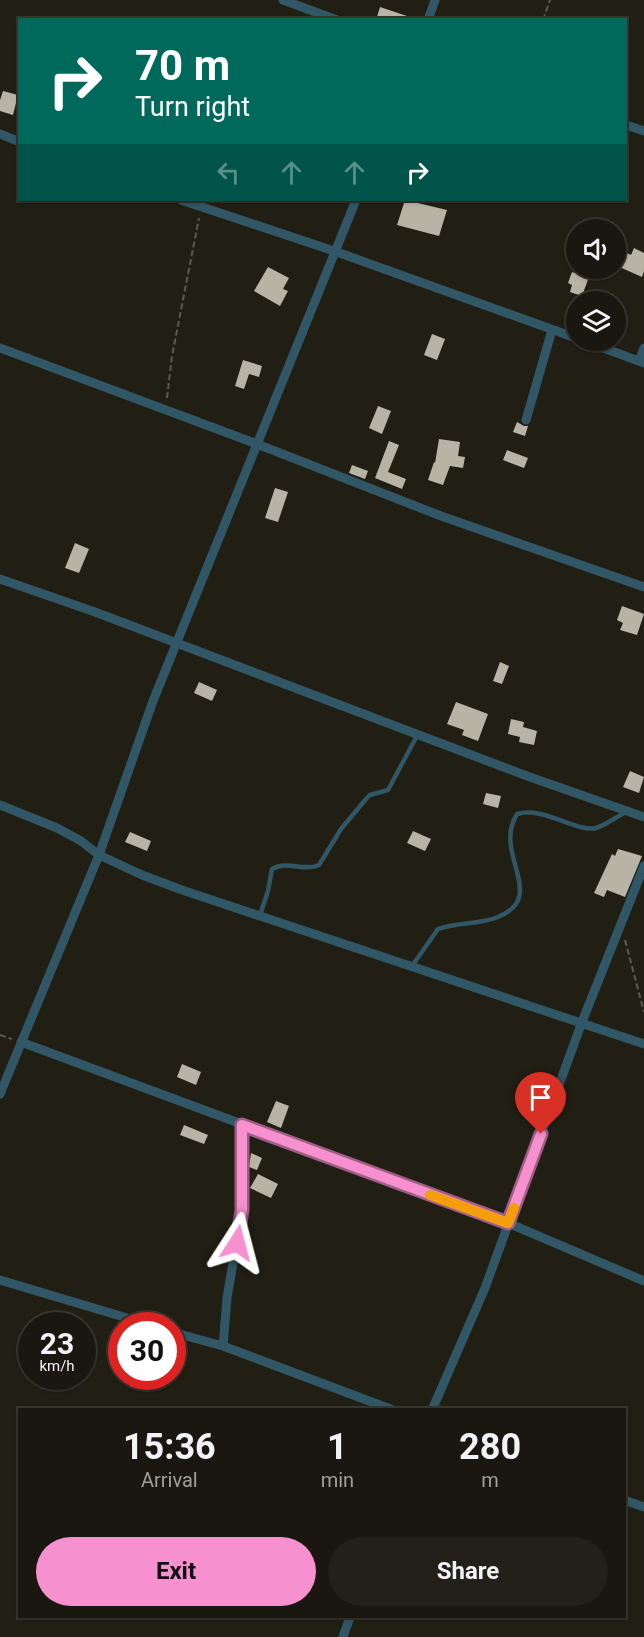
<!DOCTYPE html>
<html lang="en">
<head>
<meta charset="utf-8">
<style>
	:root { --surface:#19170f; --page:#222018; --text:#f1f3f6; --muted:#9f9f9e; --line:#37362f; --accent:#f690cf }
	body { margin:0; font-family:Roboto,sans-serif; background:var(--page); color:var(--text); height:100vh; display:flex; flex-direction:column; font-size:22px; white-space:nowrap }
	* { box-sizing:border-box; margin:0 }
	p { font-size:20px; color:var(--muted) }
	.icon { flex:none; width:33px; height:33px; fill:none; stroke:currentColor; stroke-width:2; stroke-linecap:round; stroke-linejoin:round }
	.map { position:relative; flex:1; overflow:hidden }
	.details { position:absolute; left:18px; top:1408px; width:608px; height:210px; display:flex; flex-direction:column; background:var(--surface); border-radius:0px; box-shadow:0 2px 4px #0004,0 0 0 2px var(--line) }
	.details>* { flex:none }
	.top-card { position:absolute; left:18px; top:18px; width:609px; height:183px; border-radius:0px; box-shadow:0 2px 4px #0004,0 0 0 2px var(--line); background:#00695c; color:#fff; overflow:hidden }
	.controls { position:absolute; left:566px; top:219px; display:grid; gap:12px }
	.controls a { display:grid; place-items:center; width:60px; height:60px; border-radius:50%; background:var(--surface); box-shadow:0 2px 4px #0004,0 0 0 2px var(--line); font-size:30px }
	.speed { position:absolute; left:18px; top:1312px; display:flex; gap:12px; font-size:30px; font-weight:700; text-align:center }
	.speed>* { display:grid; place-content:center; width:78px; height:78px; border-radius:50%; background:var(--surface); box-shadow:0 2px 4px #0004,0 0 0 2px var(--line); line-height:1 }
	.speed small { font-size:15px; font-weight:400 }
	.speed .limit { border:9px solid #d22; background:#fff; color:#111 }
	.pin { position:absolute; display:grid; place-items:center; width:51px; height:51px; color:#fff; margin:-62px -26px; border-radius:50% 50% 50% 0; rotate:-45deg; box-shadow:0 0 6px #0007 }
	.pin .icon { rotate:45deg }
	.me { position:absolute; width:66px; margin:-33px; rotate:9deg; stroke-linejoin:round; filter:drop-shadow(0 0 4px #0008) }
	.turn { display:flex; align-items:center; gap:21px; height:126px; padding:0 18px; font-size:27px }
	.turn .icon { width:78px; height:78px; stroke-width:2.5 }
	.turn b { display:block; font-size:42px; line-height:51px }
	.lanes { display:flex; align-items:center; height:57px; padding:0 18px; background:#0003; justify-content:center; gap:30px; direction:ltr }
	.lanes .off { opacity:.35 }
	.eta { display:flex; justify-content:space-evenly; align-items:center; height:102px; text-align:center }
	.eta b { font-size:36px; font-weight:700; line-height:42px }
	.button { display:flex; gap:12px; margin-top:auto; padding:12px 18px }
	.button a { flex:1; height:69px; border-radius:36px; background:var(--accent); color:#111; font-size:24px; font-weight:700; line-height:69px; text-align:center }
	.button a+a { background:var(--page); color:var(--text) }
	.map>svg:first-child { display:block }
	.building { fill:#b7b4a5 }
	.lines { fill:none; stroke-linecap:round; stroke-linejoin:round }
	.path { stroke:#5c5a50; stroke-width:2; stroke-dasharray:6 3; stroke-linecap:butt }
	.lane { stroke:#315665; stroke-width:4.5 }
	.street { stroke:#315665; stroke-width:9 }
	.route-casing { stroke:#a05e87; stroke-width:15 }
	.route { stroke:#f690cf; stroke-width:10 }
	.slow { stroke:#f59e0b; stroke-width:10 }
</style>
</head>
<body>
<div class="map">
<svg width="644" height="1637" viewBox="0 0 644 1637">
	<rect width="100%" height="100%" fill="#211f14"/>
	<!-- building -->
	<path class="building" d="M380,7L413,18L412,20H376Z
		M3,91L18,95L13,115L0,111V100Z
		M405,200L447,210L439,236L397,225Z
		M634,248L644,253V271L642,277L615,265L621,250L631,255Z
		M268,267L289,278L283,289L288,291L280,306L254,291Z
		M576,269L590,274L582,296L570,292L572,285L568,283L572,272L575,273Z
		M432,334L445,339L437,360L424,355Z
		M243,360L262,366L259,377L249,374L244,389L235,386Z
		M378,406L391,411L382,434L369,428Z
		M517,422L524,426H528L525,436L513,432Z
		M439,439L460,442L458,456L465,457L463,468L450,466L443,485L428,480L434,462L435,463Z
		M389,441L399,445L388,472L406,479L402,489L375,478Z
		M507,450L528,458L524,468L503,460Z
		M352,465L368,471L365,479L349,473Z
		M275,488L288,492L278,522L265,518Z
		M75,543L89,549L79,573L65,568Z
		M622,606L644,614L637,635L620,630L623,623L617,620Z
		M500,662L509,666L502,684L493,681Z
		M199,682L217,690L212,701L194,693Z
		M456,702L488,714L478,741L462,735L464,730L447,724Z
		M511,719L524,722L523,727L537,731L534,745L519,742L520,737L508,734Z
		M630,771L644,777L639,793L623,787Z
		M486,793L501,796L498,808L483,804Z
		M413,831L431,839L425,851L407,843Z
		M130,832L151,841L147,851L125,842Z
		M618,849L642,856L625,897L607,890L604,897L594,893L612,854L615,856Z
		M182,1064L201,1072L196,1085L177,1077Z
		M276,1101L289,1106L281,1128L267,1122Z
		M184,1125L208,1135L204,1144L180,1135Z
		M251,1153L262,1158L257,1170L249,1167Z
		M258,1174L278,1184L271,1198L250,1188Z"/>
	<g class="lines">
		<!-- path -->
		<path class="path" d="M543,20L550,0
			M167,398L172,356L199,218
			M625,940L644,1012
			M0,1035L12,1039"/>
		<!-- lane -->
		<path class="lane" d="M260,915L268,891L272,869C288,860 304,872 319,865L341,829L366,799L370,795L388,790L418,734
			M412,966L438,929C457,922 479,925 498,917C549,896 492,854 517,814C544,806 577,833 596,828C606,825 616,817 626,812"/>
		<!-- street -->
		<path class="street" d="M283,0L337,20
			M428,20L435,0
			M626,125L644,131
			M0,134L20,142
			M181,200L334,251L576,338
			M582,340L644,363
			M0,348L257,444L441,516L644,587
			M639,361L644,348
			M526,420L552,330
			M0,579L95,612L527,776L644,817
			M0,805L57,828L81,841L99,855L142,875L182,890L644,1044
			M21,1042L508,1223L644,1281
			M0,1094L99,855L153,701L356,200
			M0,1280L154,1326
			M172,1332L223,1346L393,1410
			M223,1346L227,1298L242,1210V1125
			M432,1410L485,1288L582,1022L644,866
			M624,1500L644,1507
			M343,1637L350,1617"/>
	</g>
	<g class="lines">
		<defs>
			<path id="route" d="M237,1243L242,1210V1125L508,1223L541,1134"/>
		</defs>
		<!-- route casing -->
		<use href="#route" class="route-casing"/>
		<!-- route -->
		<use href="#route" class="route"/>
		<!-- slow -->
		<path class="slow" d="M430,1195L508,1223L514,1208"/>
	</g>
</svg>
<div class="controls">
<a><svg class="icon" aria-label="sound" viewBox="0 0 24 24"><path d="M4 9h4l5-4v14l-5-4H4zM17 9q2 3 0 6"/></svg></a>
<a><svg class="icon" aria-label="layers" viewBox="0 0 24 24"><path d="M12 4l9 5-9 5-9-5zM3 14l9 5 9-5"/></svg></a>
</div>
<div class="speed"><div>23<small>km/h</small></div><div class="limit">30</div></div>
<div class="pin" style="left:541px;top:1134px;background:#d93025"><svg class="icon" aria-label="arrive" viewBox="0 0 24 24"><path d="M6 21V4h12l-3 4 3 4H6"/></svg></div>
<svg class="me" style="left:237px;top:1243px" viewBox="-20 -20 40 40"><path d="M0-17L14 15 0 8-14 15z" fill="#f690cf" stroke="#fff" stroke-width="4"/></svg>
<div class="top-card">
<div class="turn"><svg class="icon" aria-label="right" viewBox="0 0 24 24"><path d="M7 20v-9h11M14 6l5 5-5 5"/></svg><div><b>70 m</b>Turn right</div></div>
<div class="lanes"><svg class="icon off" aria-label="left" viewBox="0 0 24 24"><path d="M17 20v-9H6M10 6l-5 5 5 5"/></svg><svg class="icon off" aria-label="ahead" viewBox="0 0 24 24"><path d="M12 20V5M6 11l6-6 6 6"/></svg><svg class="icon off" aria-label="ahead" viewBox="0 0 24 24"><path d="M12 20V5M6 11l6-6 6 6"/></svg><svg class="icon" aria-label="right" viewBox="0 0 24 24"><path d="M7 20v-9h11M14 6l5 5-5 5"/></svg></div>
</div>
<section class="details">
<div class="eta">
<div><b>15:36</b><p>Arrival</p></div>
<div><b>1</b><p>min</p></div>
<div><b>280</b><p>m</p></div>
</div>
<div class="button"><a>Exit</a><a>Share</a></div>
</section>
</div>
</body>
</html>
